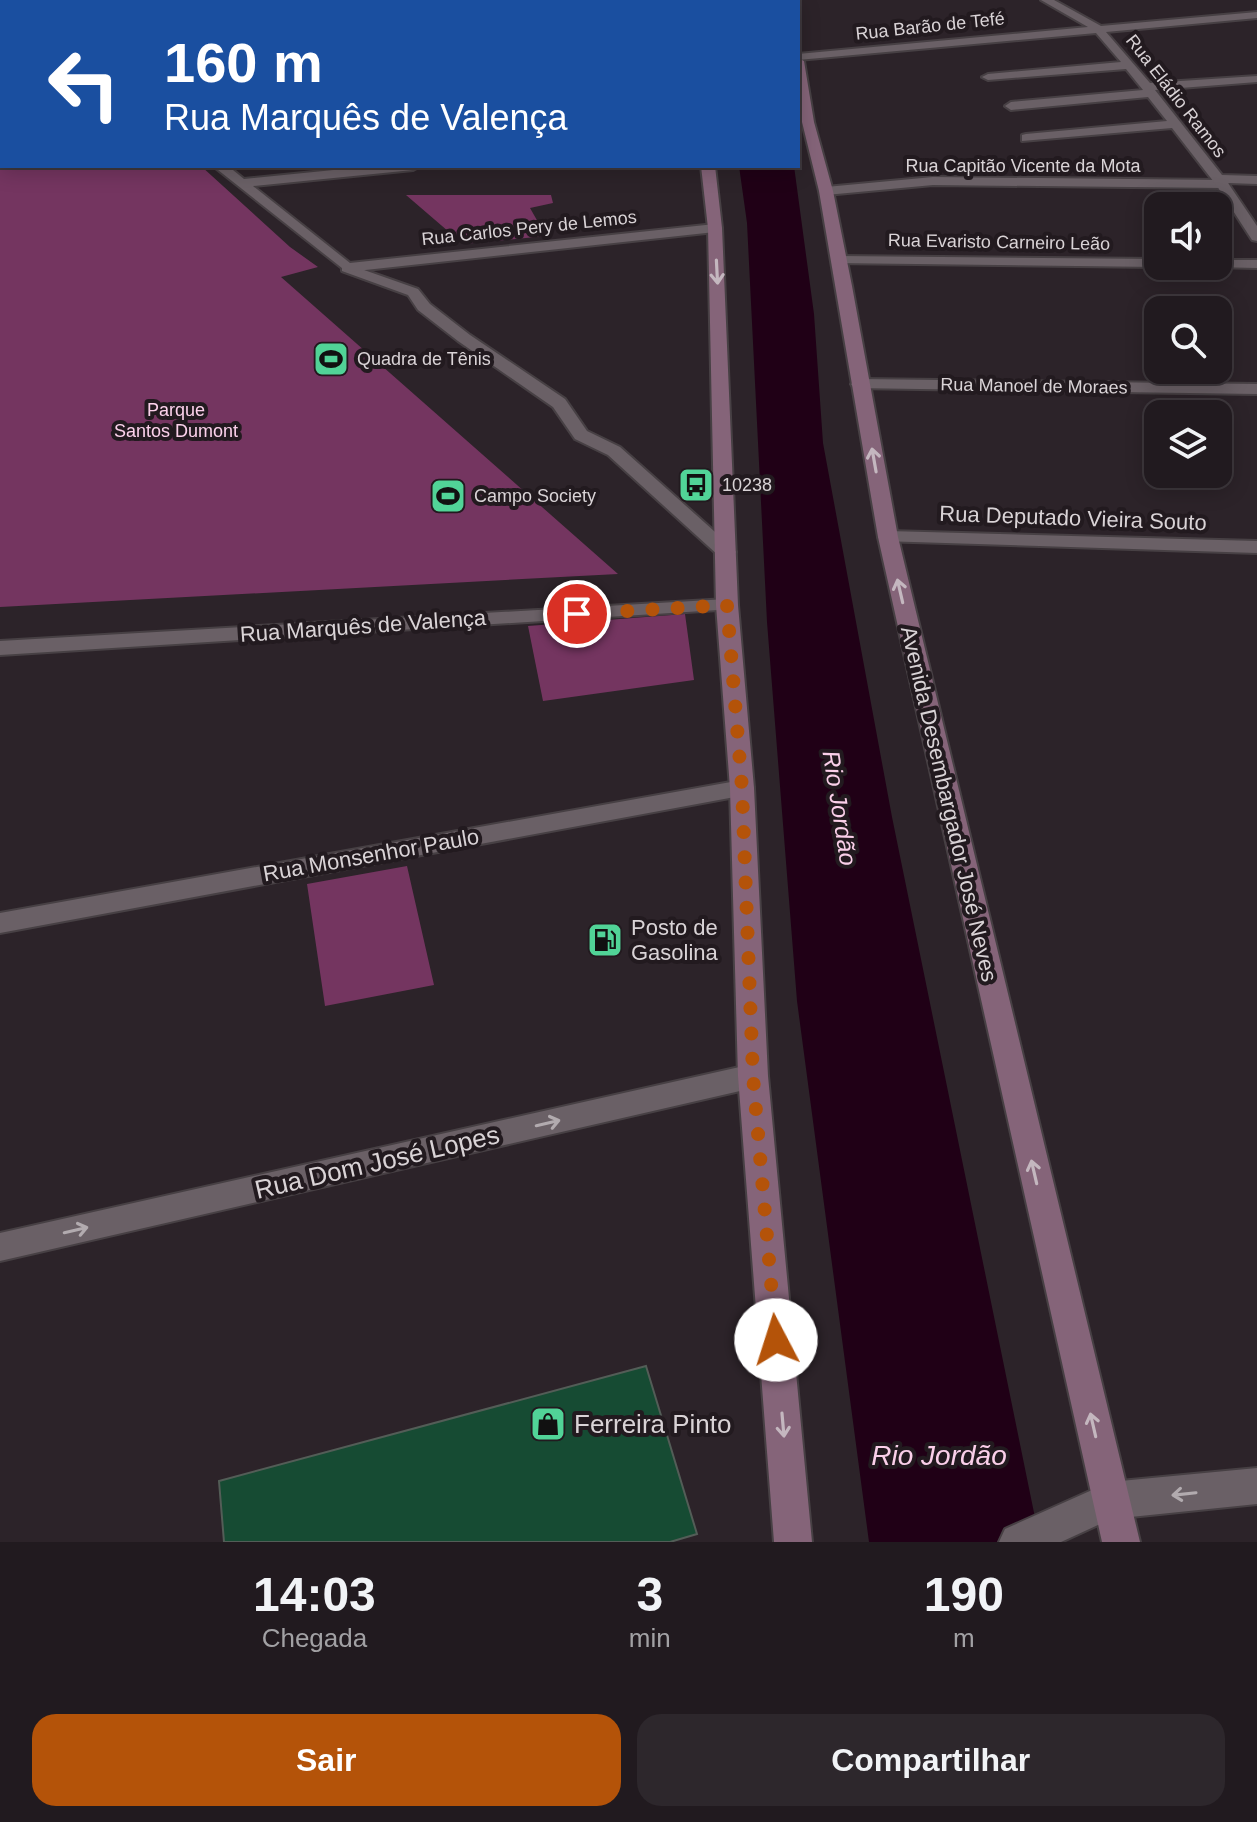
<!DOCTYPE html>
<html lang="pt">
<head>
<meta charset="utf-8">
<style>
	:root { --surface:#211a1f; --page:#2d272c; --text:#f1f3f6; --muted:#a2a1a4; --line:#3e383d; --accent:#b45309 }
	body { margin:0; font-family:Arial,sans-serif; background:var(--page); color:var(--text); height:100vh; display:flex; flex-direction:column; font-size:30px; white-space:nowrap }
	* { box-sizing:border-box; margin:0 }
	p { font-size:26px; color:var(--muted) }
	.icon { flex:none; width:44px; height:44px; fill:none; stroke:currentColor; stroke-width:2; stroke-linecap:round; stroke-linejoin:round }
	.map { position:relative; height:1542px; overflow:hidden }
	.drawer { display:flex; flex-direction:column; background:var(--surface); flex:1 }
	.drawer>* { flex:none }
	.top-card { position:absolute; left:0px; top:0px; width:800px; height:168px; box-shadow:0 4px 20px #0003,0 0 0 2px var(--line); background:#1a4fa0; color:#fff; overflow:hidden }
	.fabs { position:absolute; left:1144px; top:192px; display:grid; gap:16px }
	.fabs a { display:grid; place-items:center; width:88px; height:88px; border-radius:16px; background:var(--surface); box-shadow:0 4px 20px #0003,0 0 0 2px var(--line); font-size:40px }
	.pin { position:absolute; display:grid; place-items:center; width:68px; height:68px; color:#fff; margin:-34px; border:4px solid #fff; border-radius:50%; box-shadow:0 2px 8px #0007 }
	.me { position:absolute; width:88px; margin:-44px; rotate:355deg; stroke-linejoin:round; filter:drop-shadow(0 0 6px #0008) }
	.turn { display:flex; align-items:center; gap:28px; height:168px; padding:0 32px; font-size:36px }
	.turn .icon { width:104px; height:104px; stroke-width:2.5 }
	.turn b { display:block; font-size:56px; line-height:68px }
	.eta { display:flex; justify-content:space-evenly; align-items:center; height:136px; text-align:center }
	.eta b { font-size:48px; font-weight:800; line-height:56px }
	.cta { display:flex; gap:16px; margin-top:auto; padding:16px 32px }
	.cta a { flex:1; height:92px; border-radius:24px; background:var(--accent); color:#fff; font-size:32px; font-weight:800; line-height:92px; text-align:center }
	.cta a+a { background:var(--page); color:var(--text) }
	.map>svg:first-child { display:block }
	.green { fill:#743560 }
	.water { fill:#200016 }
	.building { fill:#164b33; stroke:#535d57; stroke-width:2 }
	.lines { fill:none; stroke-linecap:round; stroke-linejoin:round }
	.pedestrian-casing { stroke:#474044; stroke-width:4 }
	.minor-casing { stroke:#474044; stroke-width:4 }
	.tertiary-casing { stroke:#474044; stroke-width:4 }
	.secondary-casing { stroke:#474044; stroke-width:4 }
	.pedestrian { fill:#6a6066; fill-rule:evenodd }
	.minor { fill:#6a6066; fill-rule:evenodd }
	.tertiary { fill:#6a6066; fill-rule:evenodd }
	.secondary { fill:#856479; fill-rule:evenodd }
	.oneway { stroke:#c4b7bf }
	.oneway2 { stroke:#b2abaf }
	.route { stroke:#b45309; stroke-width:14; stroke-dasharray:0 25.2 }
	.labels { text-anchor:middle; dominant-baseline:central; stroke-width:8; stroke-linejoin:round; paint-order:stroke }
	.far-street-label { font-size:18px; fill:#d9d3d6; stroke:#221a1f }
	.far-poi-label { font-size:18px; fill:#d9d3d6; stroke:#221a1f; text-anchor:start }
	.far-park-label { font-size:18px; fill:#fcd1eb; stroke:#221a1f }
	.street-label { font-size:22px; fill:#d9d3d6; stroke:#221a1f }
	.poi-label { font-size:22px; fill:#d9d3d6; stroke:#221a1f; text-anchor:start }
	.water-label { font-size:24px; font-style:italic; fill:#facfe9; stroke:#221a1f }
	.near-street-label { font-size:26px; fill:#d9d3d6; stroke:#221a1f }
	.near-poi-label { font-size:26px; fill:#d9d3d6; stroke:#221a1f; text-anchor:start }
	.near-water-label { font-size:28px; font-style:italic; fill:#facfe9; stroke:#221a1f }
</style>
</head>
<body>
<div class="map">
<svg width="1257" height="1542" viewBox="0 0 1257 1542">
	<rect width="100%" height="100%" fill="#2c2329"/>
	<!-- green -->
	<path class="green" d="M0,103L2,166H201L290,247L318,267L281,277L618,574L0,607Z
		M406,195H551L553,203L530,208L546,236L463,244Z
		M685,614L694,680L543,701L528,626Z
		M407,866L434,985L325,1006L307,884Z"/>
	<!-- water -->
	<path class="water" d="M739,166H794L814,314L823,443L892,817L1040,1542H869L797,1001L767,622L747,223Z"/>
	<!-- building -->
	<path class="building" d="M646,1366L697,1534L670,1542H224L219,1481Z"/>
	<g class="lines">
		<defs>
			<path id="pedestrian" d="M933,177L1222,180L1229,184L1222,188L933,185L826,195L819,191L826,187Z
				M839,256L1158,259V266H1163L1158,267L834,263V257Z
				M1218,260H1257V268L1213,267L1218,266Z
				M347,264L418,289L430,304L470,335L565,399L587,431L620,447L733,548L736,552L733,556H719L608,455L575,439L553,407L458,341L418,310L408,295L342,271V265Z"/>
			<path id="minor" d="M273,0H283L284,2H274Z
				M1041,0H1054L1101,26L1257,12V18L1106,32L1150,83L1257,76V82L1155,90L1222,175L1257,176V184L1228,183L1257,226V241L1252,240L1217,186L1172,128L1022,141V135L1026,134L1167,121L1148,97L1011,110L1005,106L1011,102L1143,90L1126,69L988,80L982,77L988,74L1121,62L1096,33L798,60V54L1088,27Z
				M213,166H228L244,179L373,166H420L413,170L253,186L350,263L715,224L722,228L715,232L347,272Z
				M860,379L1257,384V394L854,388L851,384Z
				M888,531L1257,541V553L881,541L878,537Z
				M742,780L751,782L754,788L751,794L0,933V913Z"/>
			<path id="tertiary" d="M727,599L738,605L734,609L0,655V641Z
				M753,1064L763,1068L768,1076L763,1084L753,1088L0,1261V1233Z
				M1257,1468V1504L1111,1519L1061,1542H999L1005,1529L1110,1482Z"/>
			<path id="secondary" d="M163,0H193L162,2Z
				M688,0H698V2H688Z
				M773,0H783V2H773Z
				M0,16H2V22H0Z
				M798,58L804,61L814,122L833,191L852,286L898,537L1140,1542H1102L878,537L819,191L802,122Z
				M701,166H715L722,228L738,605L754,788L768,1076L812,1542H774L738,1076L730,788L716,605L708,228Z"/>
		</defs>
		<!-- pedestrian casing -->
		<use href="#pedestrian" class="pedestrian-casing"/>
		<!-- minor casing -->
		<use href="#minor" class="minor-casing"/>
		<!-- tertiary casing -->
		<use href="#tertiary" class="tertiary-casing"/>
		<!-- secondary casing -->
		<use href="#secondary" class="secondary-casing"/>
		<!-- pedestrian -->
		<use href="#pedestrian" class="pedestrian"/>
		<!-- minor -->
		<use href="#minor" class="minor"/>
		<!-- tertiary -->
		<use href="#tertiary" class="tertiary"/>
		<!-- secondary -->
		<use href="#secondary" class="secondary"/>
	</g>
	<!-- one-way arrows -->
	<defs><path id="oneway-shaft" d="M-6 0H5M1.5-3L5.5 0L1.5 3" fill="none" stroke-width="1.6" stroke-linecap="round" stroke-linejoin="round" transform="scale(2)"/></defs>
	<g class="oneway">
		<use href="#oneway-shaft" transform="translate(717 272) rotate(87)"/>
		<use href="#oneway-shaft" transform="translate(874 460) rotate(-100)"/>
		<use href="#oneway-shaft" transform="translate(900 591) rotate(-103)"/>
		<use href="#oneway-shaft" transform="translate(1034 1172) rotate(-103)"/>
		<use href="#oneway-shaft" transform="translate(783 1425) rotate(85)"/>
		<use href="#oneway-shaft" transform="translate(1093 1425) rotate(-103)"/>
	</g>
	<g class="oneway2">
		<use href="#oneway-shaft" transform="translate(548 1123) rotate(-13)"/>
		<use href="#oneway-shaft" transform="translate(76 1230) rotate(-13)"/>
		<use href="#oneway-shaft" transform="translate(1184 1494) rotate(174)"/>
	</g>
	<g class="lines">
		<!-- route -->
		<path class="route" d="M577,614L727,605L742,788L753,1076L776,1340"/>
	</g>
	<!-- icons -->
	<defs>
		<symbol id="stadium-square" viewBox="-11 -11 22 22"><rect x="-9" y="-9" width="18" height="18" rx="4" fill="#51d397" stroke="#221a1f"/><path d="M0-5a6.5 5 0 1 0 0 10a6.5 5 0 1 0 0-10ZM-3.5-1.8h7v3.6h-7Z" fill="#111"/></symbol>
		<symbol id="bus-square" viewBox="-11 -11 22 22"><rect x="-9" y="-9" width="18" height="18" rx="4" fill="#51d397" stroke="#221a1f"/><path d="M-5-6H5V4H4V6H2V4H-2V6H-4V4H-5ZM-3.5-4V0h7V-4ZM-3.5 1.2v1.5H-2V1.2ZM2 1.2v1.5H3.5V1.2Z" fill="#111"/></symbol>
		<symbol id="fuel-square" viewBox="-11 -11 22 22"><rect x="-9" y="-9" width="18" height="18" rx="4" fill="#51d397" stroke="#221a1f"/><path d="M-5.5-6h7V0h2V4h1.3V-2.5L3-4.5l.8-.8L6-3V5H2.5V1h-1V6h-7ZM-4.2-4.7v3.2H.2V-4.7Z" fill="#111"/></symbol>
		<symbol id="shop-square" viewBox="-11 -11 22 22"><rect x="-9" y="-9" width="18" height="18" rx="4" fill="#51d397" stroke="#221a1f"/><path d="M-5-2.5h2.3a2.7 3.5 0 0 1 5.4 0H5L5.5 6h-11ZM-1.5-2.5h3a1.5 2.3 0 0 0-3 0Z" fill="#111"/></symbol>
	</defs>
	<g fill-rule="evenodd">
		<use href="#stadium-square" x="311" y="339" width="40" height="40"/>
		<use href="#bus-square" x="676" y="465" width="40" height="40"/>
		<use href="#stadium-square" x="428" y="476" width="40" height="40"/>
		<use href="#fuel-square" x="585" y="920" width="40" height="40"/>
		<use href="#shop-square" x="528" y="1404" width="40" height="40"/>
	</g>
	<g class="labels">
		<!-- far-street labels -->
		<g class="far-street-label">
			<text transform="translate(930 26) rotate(-6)">Rua Barão de Tefé</text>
			<text transform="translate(1176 96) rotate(52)">Rua Eládio Ramos</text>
			<text x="1023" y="166">Rua Capitão Vicente da Mota</text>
			<text transform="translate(529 228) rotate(-6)">Rua Carlos Pery de Lemos</text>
			<text transform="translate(999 242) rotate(1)">Rua Evaristo Carneiro Leão</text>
			<text transform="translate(1034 386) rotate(1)">Rua Manoel de Moraes</text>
		</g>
		<!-- far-poi labels -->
		<g class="far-poi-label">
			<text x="357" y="359">Quadra de Tênis</text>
			<text x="722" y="485">10238</text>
			<text x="474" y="496">Campo Society</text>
		</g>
		<!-- far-park labels -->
		<g class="far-park-label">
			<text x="176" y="410">Parque<tspan x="176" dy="21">Santos Dumont</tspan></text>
		</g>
		<!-- street labels -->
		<g class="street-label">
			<text transform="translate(1073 518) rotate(2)">Rua Deputado Vieira Souto</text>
			<text transform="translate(363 626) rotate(-4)">Rua Marquês de Valença</text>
			<text transform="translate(949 804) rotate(77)">Avenida Desembargador José Neves</text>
			<text transform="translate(371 855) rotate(-10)">Rua Monsenhor Paulo</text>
		</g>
		<!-- poi labels -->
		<g class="poi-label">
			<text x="631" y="927">Posto de<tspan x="631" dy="25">Gasolina</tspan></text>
		</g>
		<!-- water labels -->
		<g class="water-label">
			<text transform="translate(840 808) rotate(81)">Rio Jordão</text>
		</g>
		<!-- near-street labels -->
		<g class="near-street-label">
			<text transform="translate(377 1162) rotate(-13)">Rua Dom José Lopes</text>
		</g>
		<!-- near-poi labels -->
		<g class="near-poi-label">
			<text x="574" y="1424">Ferreira Pinto</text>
		</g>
		<!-- near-water labels -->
		<g class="near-water-label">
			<text x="939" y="1455">Rio Jordão</text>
		</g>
	</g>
</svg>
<div class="fabs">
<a><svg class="icon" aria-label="sound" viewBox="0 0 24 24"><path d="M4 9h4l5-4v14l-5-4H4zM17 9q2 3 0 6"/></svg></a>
<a><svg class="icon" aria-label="search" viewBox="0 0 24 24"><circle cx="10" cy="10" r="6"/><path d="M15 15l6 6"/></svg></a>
<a><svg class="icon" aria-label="layers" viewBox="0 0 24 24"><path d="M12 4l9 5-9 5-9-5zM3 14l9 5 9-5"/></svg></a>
</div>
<div class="pin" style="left:577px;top:614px;background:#d93025"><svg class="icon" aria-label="arrive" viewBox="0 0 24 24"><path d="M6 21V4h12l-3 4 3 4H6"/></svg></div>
<svg class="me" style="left:776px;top:1340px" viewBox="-20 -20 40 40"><circle r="19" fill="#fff"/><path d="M0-13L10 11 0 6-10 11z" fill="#b45309"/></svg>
<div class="top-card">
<div class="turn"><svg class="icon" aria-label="left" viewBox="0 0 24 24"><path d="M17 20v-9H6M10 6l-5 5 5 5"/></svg><div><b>160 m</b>Rua Marquês de Valença</div></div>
</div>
</div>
<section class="drawer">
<div class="eta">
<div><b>14:03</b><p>Chegada</p></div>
<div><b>3</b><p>min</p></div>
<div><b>190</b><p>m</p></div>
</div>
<div class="cta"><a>Sair</a><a>Compartilhar</a></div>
</section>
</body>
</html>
